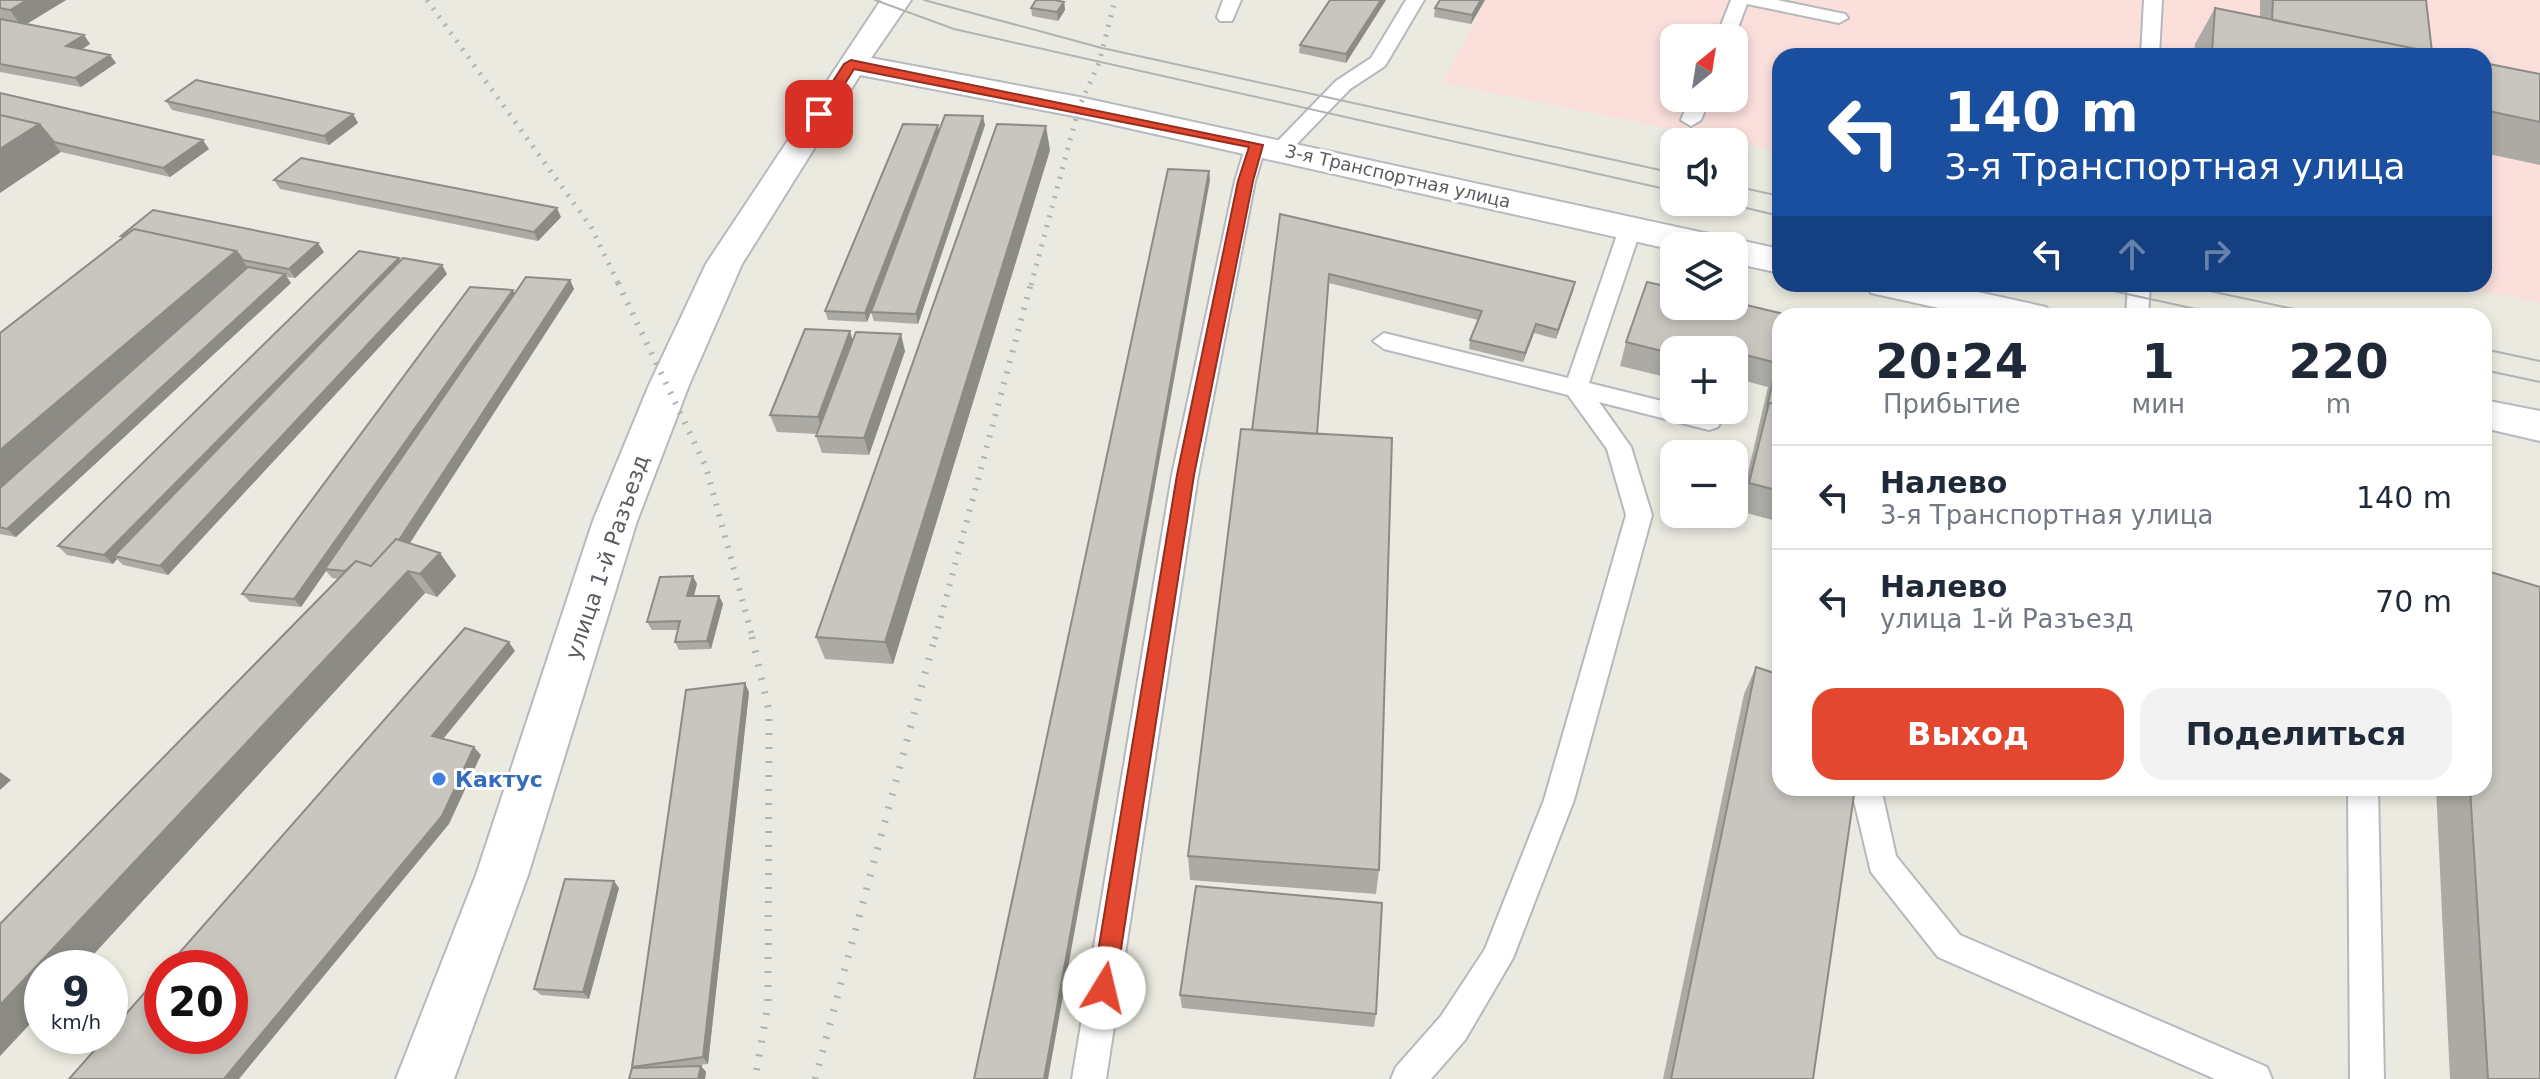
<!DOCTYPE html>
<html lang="ru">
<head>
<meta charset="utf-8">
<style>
	:root { --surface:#fff; --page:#f2f2f3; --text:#1f2937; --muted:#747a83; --line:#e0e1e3; --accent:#e3472f }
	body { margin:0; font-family:"DejaVu Sans",sans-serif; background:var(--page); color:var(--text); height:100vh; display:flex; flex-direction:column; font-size:30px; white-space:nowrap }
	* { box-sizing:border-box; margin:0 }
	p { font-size:26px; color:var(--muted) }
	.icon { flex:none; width:44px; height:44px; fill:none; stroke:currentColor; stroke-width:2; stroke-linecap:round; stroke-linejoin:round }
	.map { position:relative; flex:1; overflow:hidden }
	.panel { position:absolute; left:1772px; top:308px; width:720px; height:488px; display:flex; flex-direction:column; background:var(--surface); border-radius:24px; box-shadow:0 4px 12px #0003 }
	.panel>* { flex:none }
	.guide { position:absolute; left:1772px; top:48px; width:720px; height:244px; border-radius:24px; box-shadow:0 4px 12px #0003; background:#1a4fa0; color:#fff; overflow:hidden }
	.needle { width:52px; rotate:30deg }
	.tools { position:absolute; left:1660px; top:24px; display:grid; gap:16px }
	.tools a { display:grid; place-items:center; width:88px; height:88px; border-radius:16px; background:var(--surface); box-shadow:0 4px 12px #0003; font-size:40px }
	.speed { position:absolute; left:24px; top:950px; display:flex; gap:16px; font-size:40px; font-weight:700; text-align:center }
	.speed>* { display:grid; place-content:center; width:104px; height:104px; border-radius:50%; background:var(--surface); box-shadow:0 4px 12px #0003; line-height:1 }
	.speed small { font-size:20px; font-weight:400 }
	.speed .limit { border:12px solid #d22; background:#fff; color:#111 }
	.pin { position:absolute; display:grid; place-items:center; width:68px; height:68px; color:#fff; margin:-34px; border-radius:16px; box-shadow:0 4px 12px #0006 }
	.me { position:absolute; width:88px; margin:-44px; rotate:9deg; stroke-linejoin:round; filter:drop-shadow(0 0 6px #0008) }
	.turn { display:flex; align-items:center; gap:28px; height:168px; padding:0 40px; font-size:36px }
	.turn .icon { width:104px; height:104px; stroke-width:2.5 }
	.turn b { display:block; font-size:56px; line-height:68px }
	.lanes { display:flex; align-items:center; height:76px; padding:0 40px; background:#0003; justify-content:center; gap:40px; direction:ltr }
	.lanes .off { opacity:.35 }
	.eta { display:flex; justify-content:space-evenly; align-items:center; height:136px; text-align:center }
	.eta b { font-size:48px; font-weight:700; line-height:56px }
	.primary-button { display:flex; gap:16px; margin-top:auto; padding:16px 40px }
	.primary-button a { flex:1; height:92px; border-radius:24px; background:var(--accent); color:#fff; font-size:32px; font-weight:700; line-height:92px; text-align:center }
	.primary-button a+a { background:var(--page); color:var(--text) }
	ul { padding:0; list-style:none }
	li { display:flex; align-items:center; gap:24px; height:104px; padding:0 40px; border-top:2px solid var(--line) }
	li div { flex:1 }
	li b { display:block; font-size:30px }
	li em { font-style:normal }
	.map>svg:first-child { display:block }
	.medical { fill:#fadfdb; fill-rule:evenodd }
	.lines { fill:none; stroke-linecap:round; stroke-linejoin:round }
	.lane-casing { stroke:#b6b8bd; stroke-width:4 }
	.secondary-casing { stroke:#b6b9bf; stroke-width:4 }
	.lane { fill:#fff; fill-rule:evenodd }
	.secondary { fill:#fff; fill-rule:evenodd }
	.tram { stroke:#b1b2b2; stroke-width:2 }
	.rail-far2 { stroke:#b1b2b2; stroke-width:5; stroke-dasharray:2 8; stroke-linecap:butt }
	.rail-far1 { stroke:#b1b2b2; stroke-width:6; stroke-dasharray:2 9; stroke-linecap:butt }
	.rail { stroke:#b1b2b2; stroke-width:7; stroke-dasharray:2 12; stroke-linecap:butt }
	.wall { fill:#acaaa4 }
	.shaded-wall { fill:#8c8b86 }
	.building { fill:#c8c6bf; stroke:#8c8b86; stroke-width:2 }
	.route { fill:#e3472f; stroke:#942e1f; stroke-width:2 }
	.shop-dot { fill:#3f7fe0; stroke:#fff; stroke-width:3 }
	.labels { text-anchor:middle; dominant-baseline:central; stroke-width:6; stroke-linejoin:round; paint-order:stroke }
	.far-street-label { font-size:18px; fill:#595c61; stroke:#fff }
	.street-label { font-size:22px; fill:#595c61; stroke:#fff }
	.shop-label { font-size:22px; font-weight:bold; fill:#366cbe; stroke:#fff; text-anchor:start }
</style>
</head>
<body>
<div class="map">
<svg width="2540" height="1079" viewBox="0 0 2540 1079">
	<rect width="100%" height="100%" fill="#ebeae0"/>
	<!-- medical -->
	<path class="medical" d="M1486,0H2540V303L2445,284H2484V56H1780V151L1442,83ZM1674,38H1734V98H1674Z"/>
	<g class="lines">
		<defs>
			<path id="lane" d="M1223,0H1241L1232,21H1220L1217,17Z
				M1406,0H1424L1385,66L1350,89L1287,154H1273L1270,150L1273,146L1336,81L1371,58Z
				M1731,0H1777L1845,14L1848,18L1839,23L1747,4L1734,38H1716Z
				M2144,0H2162L2159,56H2141Z
				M1690,98H1710L1701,120L1691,126L1681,120Z
				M1256,139L1266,145L1255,181L1198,475L1106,1079H1072L1172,475L1235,181L1246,145Z
				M1630,222L1641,229L1589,383L1674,404V410H1699L1718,415L1721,421L1718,427L1709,430L1599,402L1631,447L1652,515L1574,800L1513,958L1465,1040L1431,1079H1391L1396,1067L1441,1016L1485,949L1544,800L1626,515L1607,449L1568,395L1384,349L1373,341L1384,333L1568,378L1619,229Z
				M2128,284H2150L2148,316H2126Z
				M1851,788H1881L1896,856L1960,935L2267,1067L2272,1079H2215L1938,957L1871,872Z
				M2348,788H2378L2384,1079H2350Z"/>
			<path id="secondary" d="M881,0H911L871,58L1079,97L1709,234L1725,242L1734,239L1780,249V273L1734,263V246H1674V250L1079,117L860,75L742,264L689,385L637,521L528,875L454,1079H396L476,875L593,521L649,385L706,264Z
				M1865,284H1941L2046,307L2052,316H1975L1871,293Z
				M2484,400L2540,411V441L2484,428Z"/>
		</defs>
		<!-- lane casing -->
		<use href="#lane" class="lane-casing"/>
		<!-- secondary casing -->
		<use href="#secondary" class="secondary-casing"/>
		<!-- lane -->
		<use href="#lane" class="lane"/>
		<!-- secondary -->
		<use href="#secondary" class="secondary"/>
		<!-- tram -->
		<path class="tram" d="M875,0L954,29L1674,191
			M924,0L1102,48L1674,173
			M1734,186L1780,196
			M1721,202L1780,216
			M2081,284L2228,316
			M2177,284L2327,316
			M2484,349L2540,361
			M2484,370L2540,382"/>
		<!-- rail-far2 -->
		<path class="rail-far2" d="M427,0L591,227L619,285
			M1031,285L1079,107L1099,63L1115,0"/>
		<!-- rail-far1 -->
		<path class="rail-far1" d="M618,283L706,467L753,639
			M935,639L1031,283"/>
		<!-- rail -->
		<path class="rail" d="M752,637L769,711L768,1004L755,1079
			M815,1079L935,637"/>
	</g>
	<!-- wall -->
	<path class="wall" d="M0,0H66L26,24L84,35L90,44L82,49L110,55L116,63L81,87L0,72Z
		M1330,0H1386L1346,63L1299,53L1300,45Z
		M1440,0H1485L1471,24L1434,17L1435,8Z
		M2260,0H2426L2432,52L2451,56H2194L2195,44L2215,8L2260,17Z
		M1064,2L1065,10L1058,21L1032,16L1031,8Z
		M2484,63L2540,74V165L2484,153Z
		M0,93L209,149L170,177L61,152Z
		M166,101L353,114L358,123L329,145L172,110Z
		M938,125L939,132L985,125L918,324L874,321L871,312L867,322L828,320L825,311Z
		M1050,150L893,664L825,659L816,637Z
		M274,180L561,217L538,241L280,189Z
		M1280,214L1575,282L1573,291L1556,339L1534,333L1523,362L1469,349L1470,340L1478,320L1329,283L1317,434L1379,870L1376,894L1190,880L1188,856L1252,430Z
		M121,236L324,252L295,278L286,277L291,283L16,537L0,534V333L122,238Z
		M400,261L447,274L168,575L123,565L117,559L113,564L67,555L58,546Z
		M526,277L570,280L574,289L410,543L440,553L456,576L437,597L425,593L81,968H42V1011L0,1056V924L338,579L332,578L326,571L301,607L250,602L242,594L470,287L513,290L514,293Z
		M1780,316V522L1739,511L1768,387L1734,378V350H1674V379L1620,366L1626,342Z
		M853,341L905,351L869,455L822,453L816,436L817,434L777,432L770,415Z
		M697,584L694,596H719L723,604L711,649L679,650L675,642L678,630H652L647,622Z
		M1780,641V788L1813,1079H1663L1744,694L1756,667L1774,673Z
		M749,692L708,1064L691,1066H701L706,1072L705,1079H629L633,1068Z
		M2436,788H2484L2540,1079H2450Z
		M619,888L589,999L541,995L534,989Z
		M1180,995L1376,1014L1374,1027L1182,1008Z"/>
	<!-- shaded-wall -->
	<path class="shaded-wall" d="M27,0H66L22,27L10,10Z
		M1381,0H1386L1346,63V54Z
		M1481,0H1485L1471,24L1472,15Z
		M1064,2L1065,10L1058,21L1057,12Z
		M84,35L90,44L73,55L66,46Z
		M110,55L116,63L81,87L75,78Z
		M353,114L358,123L329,145L324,136Z
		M983,116L985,125L918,324L916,314Z
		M39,124L61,152L0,193V149Z
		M938,125L939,134L867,322L865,313Z
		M1046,126L1050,150L893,664L885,642Z
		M203,140L209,149L170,177L163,168Z
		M1209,171L1210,180L1048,1079H1044Z
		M557,208L561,217L538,241L534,232Z
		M318,243L324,252L295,278L289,269Z
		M236,251L253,275L0,493V450Z
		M399,258L404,267L114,556L117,559L113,564L104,555Z
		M442,265L447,274L168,575L160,566Z
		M285,274L291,283L16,537L7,529Z
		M570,280L574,289L384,583L377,574Z
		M1575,282L1573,291L1556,339L1558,330Z
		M513,290L517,299L325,569L326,571L301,607L294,599Z
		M1536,324L1534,333L1523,362L1525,353Z
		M850,331L855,348L823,434L818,417Z
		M901,334L905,351L869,455L864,438Z
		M440,553L456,576L437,597L420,574Z
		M408,571L425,593L81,968H42V1011L0,1056V1005Z
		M693,576L697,584L691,605L687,596Z
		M719,596L723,604L711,649L707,641Z
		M509,642L515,651L439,744L432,736Z
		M745,683L749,692L708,1064L703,1057Z
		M474,747L481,755L449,824L239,1079H224Z
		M0,772L11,780L0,790Z
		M614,881L619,888L589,999L583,992Z
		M701,1066L706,1072L705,1079H698Z"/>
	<!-- building -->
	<path class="building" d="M0,0H27L10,10L0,8Z
		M1036,0H1055L1064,2L1057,12L1031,8Z
		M1330,0H1381L1346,54L1300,45Z
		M1440,0H1481L1472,15L1435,8Z
		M2273,0H2426L2432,52L2272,20Z
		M2215,8L2451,56H2226L2212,53Z
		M0,19L84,35L66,46L110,55L75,78L0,64Z
		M2484,63L2540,74V122L2484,110Z
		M196,80L353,114L324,136L166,101Z
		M0,93L203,140L163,168L54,142L39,124L0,115Z
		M0,115L39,124L0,149Z
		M945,115L983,116L916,314L871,312Z
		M903,124L938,125L865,313L825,311Z
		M997,124L1046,126L885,642L816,637Z
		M301,158L557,208L534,232L274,180Z
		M1168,169L1209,171L1044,1079H974Z
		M153,210L318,243L289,269L243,260L236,251L134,229L124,236H121Z
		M1280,214L1575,282L1558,330L1536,324L1525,353L1470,340L1482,311L1329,274L1317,434L1252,430Z
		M134,229L236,251L0,450V333Z
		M359,251L399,258L104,555L58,546Z
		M403,258L442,265L160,566L114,556Z
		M248,267L285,274L7,529L0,527V488Z
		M526,277L570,280L399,540L396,539L371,566L356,561L345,571L325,569Z
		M1647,282L1674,288V306H1734V302L1792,316H1780V405L1769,403L1767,407L1777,363L1734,352V350L1719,348V350H1674V354L1626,342Z
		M470,287L513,290L294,599L242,594Z
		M805,329L850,331L818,417L770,415Z
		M856,332L901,334L864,438L816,436Z
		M1769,403L1780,405V491L1749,483Z
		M1241,429L1392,438L1379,870L1188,856Z
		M396,539L440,553L420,574L408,571L0,1005V924L356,561L371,566Z
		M2484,570L2540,587V1079H2488L2470,788H2484Z
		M693,576L687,596H719L707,641L675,642L680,621L647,622L660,577Z
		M465,628L509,642L432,736L474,747L442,816L224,1079H69L107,1036H110V1032L162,973V1036H230V968H166Z
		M1756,667L1780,675V788H1855L1813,1079H1671Z
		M745,683L703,1057L632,1067L686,690Z
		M565,879L614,881L583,992L534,989Z
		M1196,886L1382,903L1376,1014L1180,995Z
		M701,1066L698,1079H629L632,1068Z"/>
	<!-- route -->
	<path class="route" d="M851,60L1263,145L1253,181L1194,475L1115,988L1112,996L1104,1000L1096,996L1092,988L1177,475L1238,181L1249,147L854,69L824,117H814L812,114L844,64Z"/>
	<!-- markers -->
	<circle class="shop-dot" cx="439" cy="779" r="8"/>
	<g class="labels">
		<!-- far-street labels -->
		<g class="far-street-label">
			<text transform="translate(1398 176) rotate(13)">3-я Транспортная улица</text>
		</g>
		<!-- street labels -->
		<g class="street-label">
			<text transform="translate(607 557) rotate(-71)">улица 1-й Разъезд</text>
		</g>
		<!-- shop labels -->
		<g class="shop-label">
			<text x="455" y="779">Кактус</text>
		</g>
	</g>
</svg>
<div class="tools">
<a><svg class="needle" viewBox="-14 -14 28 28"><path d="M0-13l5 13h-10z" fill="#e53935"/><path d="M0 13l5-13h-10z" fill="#747a83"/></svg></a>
<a><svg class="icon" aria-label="sound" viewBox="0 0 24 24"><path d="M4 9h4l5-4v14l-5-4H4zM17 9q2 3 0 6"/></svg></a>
<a><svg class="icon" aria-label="layers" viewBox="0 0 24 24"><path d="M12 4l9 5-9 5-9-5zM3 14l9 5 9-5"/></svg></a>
<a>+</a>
<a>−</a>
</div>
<div class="speed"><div>9<small>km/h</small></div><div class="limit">20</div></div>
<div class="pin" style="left:819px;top:114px;background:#d93025"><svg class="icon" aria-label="arrive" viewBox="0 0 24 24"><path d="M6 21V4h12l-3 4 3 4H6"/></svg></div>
<svg class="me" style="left:1104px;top:988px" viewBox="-20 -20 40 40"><circle r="19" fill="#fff"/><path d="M0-13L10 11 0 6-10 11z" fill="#e3472f"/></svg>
<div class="guide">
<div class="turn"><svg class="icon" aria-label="left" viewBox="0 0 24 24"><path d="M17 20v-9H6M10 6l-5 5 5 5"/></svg><div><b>140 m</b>3-я Транспортная улица</div></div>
<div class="lanes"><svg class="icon" aria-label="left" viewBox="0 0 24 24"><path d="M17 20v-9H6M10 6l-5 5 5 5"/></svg><svg class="icon off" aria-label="ahead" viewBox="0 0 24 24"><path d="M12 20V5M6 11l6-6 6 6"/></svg><svg class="icon off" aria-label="right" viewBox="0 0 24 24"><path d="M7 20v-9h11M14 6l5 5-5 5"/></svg></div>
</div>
<section class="panel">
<div class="eta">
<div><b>20:24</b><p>Прибытие</p></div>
<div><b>1</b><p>мин</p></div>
<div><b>220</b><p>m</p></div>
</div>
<ul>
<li><svg class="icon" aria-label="left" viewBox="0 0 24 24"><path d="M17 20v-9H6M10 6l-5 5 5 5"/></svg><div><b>Налево</b><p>3-я Транспортная улица</p></div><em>140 m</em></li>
<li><svg class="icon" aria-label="left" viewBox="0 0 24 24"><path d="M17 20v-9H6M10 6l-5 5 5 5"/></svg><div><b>Налево</b><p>улица 1-й Разъезд</p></div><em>70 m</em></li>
</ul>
<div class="primary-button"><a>Выход</a><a>Поделиться</a></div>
</section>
</div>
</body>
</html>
